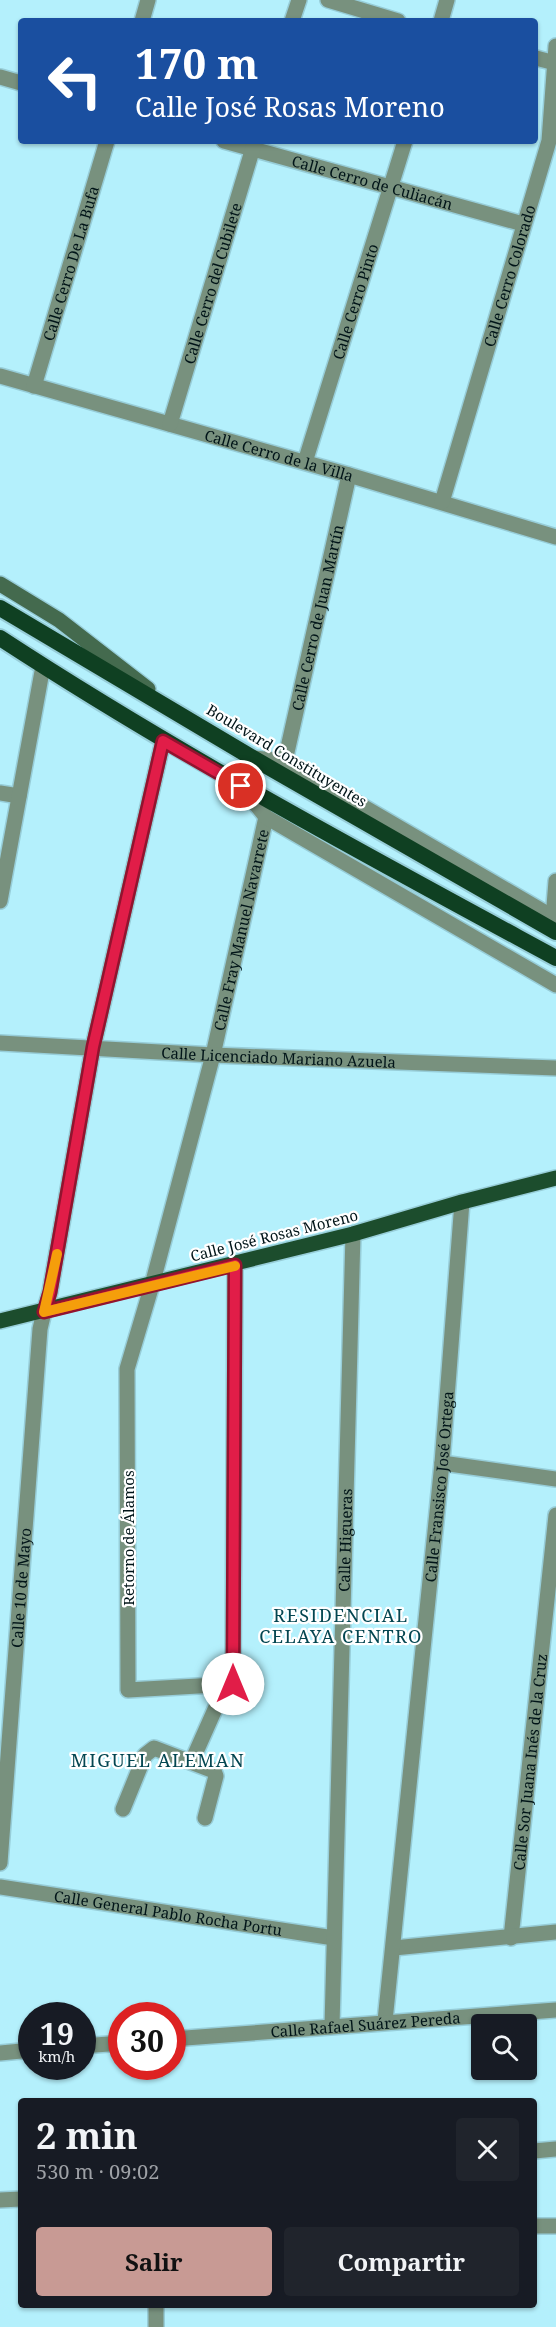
<!DOCTYPE html>
<html lang="es">
<head>
<meta charset="utf-8">
<style>
	:root { --surface:#171b24; --page:#20242c; --text:#f1f3f6; --muted:#9ea1a6; --accent:#c89a94 }
	body { margin:0; font-family:"Noto Serif",serif; background:var(--page); color:var(--text); height:100vh; display:flex; flex-direction:column; font-size:22px; white-space:nowrap }
	* { box-sizing:border-box; margin:0 }
	p { font-size:20px; color:var(--muted) }
	.icon { flex:none; width:33px; height:33px; fill:none; stroke:currentColor; stroke-width:2; stroke-linecap:round; stroke-linejoin:round }
	.map { position:relative; flex:1; overflow:hidden }
	.sheet { position:absolute; left:18px; top:2098px; width:519px; height:210px; display:flex; flex-direction:column; background:var(--surface); border-radius:6px; box-shadow:0 2px 4px #0004 }
	.sheet>* { flex:none }
	.guide { position:absolute; left:18px; top:18px; width:520px; height:126px; border-radius:6px; box-shadow:0 2px 4px #0004; background:#1a4fa0; color:#fff; overflow:hidden }
	.buttons { position:absolute; left:471px; top:2014px; display:grid; gap:12px }
	.buttons a { display:grid; place-items:center; width:66px; height:66px; border-radius:6px; background:var(--surface); box-shadow:0 2px 4px #0004; font-size:30px }
	.speed { position:absolute; left:18px; top:2002px; display:flex; gap:12px; font-size:30px; font-weight:700; text-align:center }
	.speed>* { display:grid; place-content:center; width:78px; height:78px; border-radius:50%; background:var(--surface); box-shadow:0 2px 4px #0004; line-height:1 }
	.speed small { font-size:15px; font-weight:400 }
	.speed .limit { border:9px solid #d22; background:#fff; color:#111 }
	.pin { position:absolute; display:grid; place-items:center; width:51px; height:51px; color:#fff; margin:-26px; border:3px solid #fff; border-radius:50%; box-shadow:0 2px 6px #0007 }
	.me { position:absolute; width:66px; margin:-33px; rotate:0deg; stroke-linejoin:round; filter:drop-shadow(0 0 4px #0008) }
	.turn { display:flex; align-items:center; gap:21px; height:126px; padding:0 18px; font-size:27px }
	.turn .icon { width:78px; height:78px; stroke-width:2.5 }
	.turn b { display:block; font-size:42px; line-height:51px }
	.round { display:grid; place-items:center; flex:none; width:63px; height:63px; border-radius:6px; background:var(--page) }
	.headline { display:flex; align-items:center; justify-content:space-between; height:102px; padding:0 18px }
	h1 { font-size:36px; font-weight:700; line-height:45px }
	.cta { display:flex; gap:12px; margin-top:auto; padding:12px 18px }
	.cta a { flex:1; height:69px; border-radius:6px; background:var(--accent); color:#111; font-size:24px; font-weight:700; line-height:69px; text-align:center }
	.cta a+a { background:var(--page); color:var(--text) }
	.map>svg:first-child { display:block }
	.lines { fill:none; stroke-linecap:round; stroke-linejoin:round }
	.minor-casing { stroke:#97cdd8; stroke-width:18 }
	.tertiary-casing { stroke:#97cdd8; stroke-width:18 }
	.secondary-casing { stroke:#97cdd8; stroke-width:18 }
	.primary-casing { stroke:#97cdd8; stroke-width:18 }
	.trunk-casing { stroke:#97cdd8; stroke-width:20 }
	.minor { stroke:#78917e; stroke-width:15 }
	.tertiary { stroke:#78917e; stroke-width:15 }
	.secondary { stroke:#446a4e; stroke-width:15 }
	.primary { stroke:#1c4d2d; stroke-width:15 }
	.trunk { stroke:#0f4022; stroke-width:16 }
	.route-casing { stroke:#92132f; stroke-width:15 }
	.route { stroke:#e11d48; stroke-width:10 }
	.slow { stroke:#f59e0b; stroke-width:10 }
	.labels { text-anchor:middle; dominant-baseline:central; stroke-width:4.5; stroke-linejoin:round; paint-order:stroke }
	.street-label { font-size:15px; fill:#001418; stroke:#fff }
	.quarter-label { font-size:18px; letter-spacing:1.5px; fill:#034651; stroke:#fff }
</style>
</head>
<body>
<div class="map">
<svg width="556" height="2327" viewBox="0 0 556 2327">
	<rect width="100%" height="100%" fill="#b4f0fc"/>
	<g class="lines">
		<defs>
			<g id="minor">
				<path d="M328,0L398,21"/>
				<path d="M142,21L148,0"/>
				<path d="M292,21L299,0"/>
				<path d="M441,21L447,0"/>
				<path d="M536,58L555,63"/>
				<path d="M0,77L21,83"/>
				<path id="s1" d="M224,141L523,224"/>
				<path id="s2" d="M0,376L349,475L556,537"/>
				<path id="s3" d="M34,386L107,141"/>
				<path id="s4" d="M170,424L255,141"/>
				<path id="s5" d="M305,462L405,141"/>
				<path id="s6" d="M442,502L549,141L556,46"/>
				<path id="s7" d="M285,761L349,475"/>
				<path d="M0,793L19,796"/>
				<path d="M0,901L43,666"/>
				<path id="s8" d="M235,1265L233,1684L128,1690L127,1369L152,1285L213,1055L266,817"/>
				<path d="M44,1312L50,1292L93,1047L163,741"/>
				<path d="M442,1463L556,1479"/>
				<path d="M192,1761L216,1707L221,1685"/>
				<path d="M123,1809L145,1755L154,1748L214,1771L216,1776L205,1818"/>
				<path id="s9" d="M0,1887L334,1938"/>
				<path id="s10" d="M511,1938L556,1515"/>
				<path d="M394,1948L556,1932"/>
				<path id="s11" d="M385,2021L442,1463L462,1202"/>
				<path id="s12" d="M332,2026L353,1234"/>
				<path d="M534,2151L556,2149"/>
				<path d="M0,2200L21,2199"/>
				<path d="M534,2226H556"/>
				<path d="M156,2306V2327"/>
			</g>
			<g id="tertiary">
				<path d="M254,758L285,761L556,919"/>
				<path d="M241,786L266,817L556,985"/>
				<path d="M553,918L556,881"/>
				<path id="s13" d="M0,1043L213,1055L556,1068"/>
				<path id="s14" d="M0,1863L40,1329L44,1312"/>
				<path id="s15" d="M172,2039L556,2010"/>
				<path d="M82,2046L122,2043"/>
				<path d="M0,2053L32,2050"/>
			</g>
			<path id="secondary" d="M0,584L59,620L148,689"/>
			<path id="primary" d="M0,1321L353,1234L462,1202L556,1178"/>
			<path id="trunk" d="M0,608L251,757L556,932
				M0,638C179,755 368,856 556,958"/>
		</defs>
		<!-- minor casing -->
		<use href="#minor" class="minor-casing"/>
		<!-- tertiary casing -->
		<use href="#tertiary" class="tertiary-casing"/>
		<!-- secondary casing -->
		<use href="#secondary" class="secondary-casing"/>
		<!-- primary casing -->
		<use href="#primary" class="primary-casing"/>
		<!-- trunk casing -->
		<use href="#trunk" class="trunk-casing"/>
		<!-- minor -->
		<use href="#minor" class="minor"/>
		<!-- tertiary -->
		<use href="#tertiary" class="tertiary"/>
		<!-- secondary -->
		<use href="#secondary" class="secondary"/>
		<!-- primary -->
		<use href="#primary" class="primary"/>
		<!-- trunk -->
		<use href="#trunk" class="trunk"/>
	</g>
	<g class="lines">
		<defs>
			<path id="route" d="M233,1684L235,1265L44,1312L50,1292L93,1047L163,741L241,786"/>
		</defs>
		<!-- route casing -->
		<use href="#route" class="route-casing"/>
		<!-- route -->
		<use href="#route" class="route"/>
		<!-- slow -->
		<path class="slow" d="M57,1254L44,1312L235,1266"/>
	</g>
	<g class="labels">
		<!-- street labels -->
		<g class="street-label">
			<text stroke="none"><textPath href="#s1" startOffset="154">Calle Cerro de Culiacán</textPath></text>
			<text stroke="none"><textPath href="#s3" startOffset="128">Calle Cerro De La Bufa</textPath></text>
			<text stroke="none"><textPath href="#s6" startOffset="236">Calle Cerro Colorado</textPath></text>
			<text stroke="none"><textPath href="#s4" startOffset="147">Calle Cerro del Cubilete</textPath></text>
			<text stroke="none"><textPath href="#s5" startOffset="168">Calle Cerro Pinto</textPath></text>
			<text stroke="none"><textPath href="#s2" startOffset="290">Calle Cerro de la Villa</textPath></text>
			<text stroke="none"><textPath href="#s7" startOffset="147">Calle Cerro de Juan Martín</textPath></text>
			<text transform="translate(287 755) rotate(31)">Boulevard Constituyentes</text>
			<text stroke="none"><textPath href="#s8" startOffset="1299">Calle Fray Manuel Navarrete</textPath></text>
			<text stroke="none"><textPath href="#s13" startOffset="279">Calle Licenciado Mariano Azuela</textPath></text>
			<text transform="translate(274 1235) rotate(-14)">Calle José Rosas Moreno</text>
			<text stroke="none"><textPath href="#s11" startOffset="537">Calle Fransisco José Ortega</textPath></text>
			<text transform="translate(128 1538) rotate(-90)">Retorno de Álamos</text>
			<text stroke="none"><textPath href="#s12" startOffset="486">Calle Higueras</textPath></text>
			<text stroke="none"><textPath href="#s14" startOffset="276">Calle 10 de Mayo</textPath></text>
			<text stroke="none"><textPath href="#s10" startOffset="177">Calle Sor Juana Inés de la Cruz</textPath></text>
			<text stroke="none"><textPath href="#s9" startOffset="170">Calle General Pablo Rocha Portu</textPath></text>
			<text stroke="none"><textPath href="#s15" startOffset="194">Calle Rafael Suárez Pereda</textPath></text>
		</g>
		<!-- quarter labels -->
		<g class="quarter-label">
			<text x="341" y="1615">RESIDENCIAL<tspan x="341" dy="21">CELAYA CENTRO</tspan></text>
			<text x="158" y="1760">MIGUEL ALEMAN</text>
		</g>
	</g>
</svg>
<div class="buttons">
<a><svg class="icon" aria-label="search" viewBox="0 0 24 24"><circle cx="10" cy="10" r="6"/><path d="M15 15l6 6"/></svg></a>
</div>
<div class="speed"><div>19<small>km/h</small></div><div class="limit">30</div></div>
<div class="pin" style="left:241px;top:786px;background:#d93025"><svg class="icon" aria-label="arrive" viewBox="0 0 24 24"><path d="M6 21V4h12l-3 4 3 4H6"/></svg></div>
<svg class="me" style="left:233px;top:1684px" viewBox="-20 -20 40 40"><circle r="19" fill="#fff"/><path d="M0-13L10 11 0 6-10 11z" fill="#e11d48"/></svg>
<div class="guide">
<div class="turn"><svg class="icon" aria-label="left" viewBox="0 0 24 24"><path d="M17 20v-9H6M10 6l-5 5 5 5"/></svg><div><b>170 m</b>Calle José Rosas Moreno</div></div>
</div>
<section class="sheet">
<div class="headline"><div><h1>2 min</h1><p>530 m · 09:02</p></div><a class="round"><svg class="icon" aria-label="close" viewBox="0 0 24 24"><path d="M6 6l12 12M18 6L6 18"/></svg></a></div>
<div class="cta"><a>Salir</a><a>Compartir</a></div>
</section>
</div>
</body>
</html>
